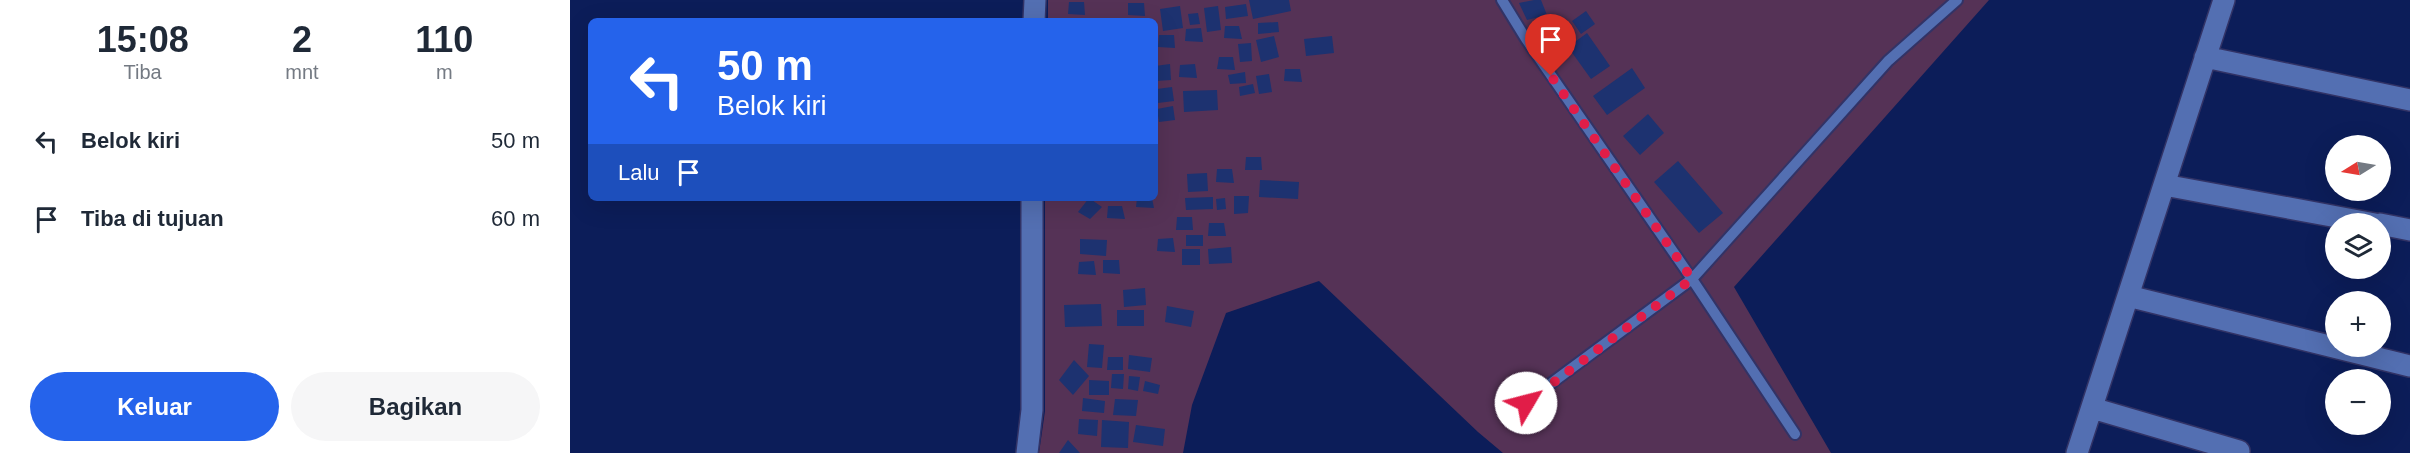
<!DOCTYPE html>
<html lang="id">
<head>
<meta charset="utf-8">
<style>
	:root { --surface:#fff; --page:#f6f6f7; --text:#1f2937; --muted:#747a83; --accent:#2563eb }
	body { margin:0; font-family:Helvetica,sans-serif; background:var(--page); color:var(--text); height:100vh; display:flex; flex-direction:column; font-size:22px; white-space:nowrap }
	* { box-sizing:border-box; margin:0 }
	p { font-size:20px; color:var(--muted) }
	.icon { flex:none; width:33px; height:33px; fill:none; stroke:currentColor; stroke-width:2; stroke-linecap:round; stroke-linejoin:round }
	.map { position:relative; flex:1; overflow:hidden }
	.sheet { display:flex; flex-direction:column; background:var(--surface); width:570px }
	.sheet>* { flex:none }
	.guide { position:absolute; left:18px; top:18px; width:570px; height:183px; border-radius:9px; box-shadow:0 6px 24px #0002; background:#2563eb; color:#fff; overflow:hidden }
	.needle { width:39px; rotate:259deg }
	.fabs { position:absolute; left:1755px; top:135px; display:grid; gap:12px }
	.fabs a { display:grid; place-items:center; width:66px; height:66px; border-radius:50%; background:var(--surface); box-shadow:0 6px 24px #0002; font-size:30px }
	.pin { position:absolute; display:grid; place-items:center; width:51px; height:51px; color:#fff; margin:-62px -26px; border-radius:50% 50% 50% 0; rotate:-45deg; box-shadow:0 0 6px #0007 }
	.pin .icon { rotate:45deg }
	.me { position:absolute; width:66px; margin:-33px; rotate:53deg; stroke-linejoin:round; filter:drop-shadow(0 0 4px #0008) }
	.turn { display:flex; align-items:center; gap:21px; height:126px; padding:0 30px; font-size:27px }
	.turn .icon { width:78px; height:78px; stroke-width:2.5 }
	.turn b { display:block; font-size:42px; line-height:51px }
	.then { display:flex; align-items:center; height:57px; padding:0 30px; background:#0003; gap:12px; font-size:22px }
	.eta { display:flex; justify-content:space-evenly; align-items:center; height:102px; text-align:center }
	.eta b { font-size:36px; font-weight:800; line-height:42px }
	.cta { display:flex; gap:12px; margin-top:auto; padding:12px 30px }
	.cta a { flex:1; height:69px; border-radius:36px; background:var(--accent); color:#fff; font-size:24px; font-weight:800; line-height:69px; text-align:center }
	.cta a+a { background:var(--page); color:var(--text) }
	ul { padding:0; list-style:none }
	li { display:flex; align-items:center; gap:18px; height:78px; padding:0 30px }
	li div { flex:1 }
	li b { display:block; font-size:22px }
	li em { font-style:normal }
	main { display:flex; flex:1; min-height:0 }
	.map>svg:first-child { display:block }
	.green { fill:#553256 }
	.building { fill:#1d3270 }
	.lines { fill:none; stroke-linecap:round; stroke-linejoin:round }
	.lane-casing { stroke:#323366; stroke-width:14 }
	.street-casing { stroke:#323366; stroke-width:24 }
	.lane { stroke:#536fb2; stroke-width:10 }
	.street { stroke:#536fb2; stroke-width:21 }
	.route { stroke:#e11d48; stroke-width:10; stroke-dasharray:0 18 }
</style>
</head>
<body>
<main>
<section class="sheet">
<div class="eta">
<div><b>15:08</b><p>Tiba</p></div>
<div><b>2</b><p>mnt</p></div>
<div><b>110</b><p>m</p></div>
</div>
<ul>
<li><svg class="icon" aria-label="left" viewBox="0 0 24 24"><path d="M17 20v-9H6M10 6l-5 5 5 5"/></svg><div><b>Belok kiri</b></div><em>50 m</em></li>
<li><svg class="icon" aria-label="arrive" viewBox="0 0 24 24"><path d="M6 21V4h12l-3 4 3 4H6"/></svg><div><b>Tiba di tujuan</b></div><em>60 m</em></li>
</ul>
<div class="cta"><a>Keluar</a><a>Bagikan</a></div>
</section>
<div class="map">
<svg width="1840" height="453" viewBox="0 0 1840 453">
	<rect width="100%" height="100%" fill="#0c1d59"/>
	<!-- green -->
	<path class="green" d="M478,0H1419L1164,287L1261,453H933L908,432L749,281L656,313L622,405L613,453H469L475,411V198H585V21H478Z"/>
	<!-- building -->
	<path class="building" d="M679,0H719L721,11L683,19Z
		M964,0H971L977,15L957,20L949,3Z
		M499,2H514L515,15L498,14Z
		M558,3H574L575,16L558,15Z
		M676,4L678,16L656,19L655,7Z
		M610,6L613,28L593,31L590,9Z
		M648,6L651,30L637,32L634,8Z
		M1016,11L1025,24L1011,34L1002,21Z
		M628,13L630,24L620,25L618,14Z
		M708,22L709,32L688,34V23Z
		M655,26H669L672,39L654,38Z
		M631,28L633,42L615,41L616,29Z
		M1017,33L1040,66L1021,79L998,47Z
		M589,35H604L605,48L588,47Z
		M704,36L709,57L691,62L686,40Z
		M762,36L764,53L736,56L734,39Z
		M681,43L682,61L670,62L668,44Z
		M649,57H663L665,70L647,69Z
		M600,64L601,80L586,81L585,66Z
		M625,64L627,78L609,77L610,65Z
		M1062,68L1075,88L1037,115L1023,96Z
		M715,69H730L732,82L714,81Z
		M675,72L676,83L660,84L658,75Z
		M699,74L702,92L689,94L686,76Z
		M683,84L685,93L670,96L669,87Z
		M602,87L604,101L588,103L587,89Z
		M647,90L648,110L614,112L613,91Z
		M603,106L605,120L589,122L587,109Z
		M1078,114L1094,133L1070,155L1053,136Z
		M676,157H691L692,170H675Z
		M1108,161L1153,213L1129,233L1084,182Z
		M647,169H662L664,183L646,182Z
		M637,173L638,191L618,192L617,174Z
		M690,180L729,182L728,199L689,197Z
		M664,196H679L678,213L664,214Z
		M643,197V209L616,210L615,198Z
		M519,198L532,207L520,219L508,212Z
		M567,198H582L584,208L566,207Z
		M655,198L656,209L647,210L646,199Z
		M538,206H552L555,219L537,218Z
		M607,217H622L623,230H606Z
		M639,223H654L656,236H638Z
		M616,235H633V246H616Z
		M603,238L605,252L587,251L588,239Z
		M510,239L537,240L536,256L510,254Z
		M661,247L662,263L639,264L638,249Z
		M612,249H630V265H612Z
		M533,260H549L550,274L533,273Z
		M524,261L526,275L508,274L509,262Z
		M575,288L576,305L554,307L553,290Z
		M531,304L532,326L495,327L494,305Z
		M597,306L624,311L621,327L595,322Z
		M547,310H574V326H547Z
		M519,344L534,345L532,368L517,367Z
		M559,355L582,358L580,372L558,369Z
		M538,357H553V370H537Z
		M504,360L519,376L503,395L489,380Z
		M542,374H554L553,389L541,388Z
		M559,376L570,377L568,391L558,389Z
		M519,380L539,381V395H519Z
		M575,381L590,385L588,394L573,391Z
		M513,398L535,401L534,413L512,411Z
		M545,399L568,400L566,416L543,415Z
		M509,419L528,420L527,436L508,434Z
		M532,420L559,422L558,448L531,447Z
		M566,425L595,429L593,446L563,442Z
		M498,440L510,453H489Z"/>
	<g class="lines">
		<defs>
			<path id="lane" d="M932,0L956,39L1122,279L1225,434
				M937,416L1122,279L1318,61L1387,0"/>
			<path id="street" d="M464,21L465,0
				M1635,57L1840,100
				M1594,185L1805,224
				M1810,224L1840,230
				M1558,296L1840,366
				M1522,408L1669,451
				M457,453L462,410V198
				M1507,453L1654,0"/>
		</defs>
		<!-- lane casing -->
		<use href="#lane" class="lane-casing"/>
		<!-- street casing -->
		<use href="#street" class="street-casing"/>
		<!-- lane -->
		<use href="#lane" class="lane"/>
		<!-- street -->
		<use href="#street" class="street"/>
	</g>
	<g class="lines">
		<!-- route -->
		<path class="route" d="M956,403L1122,279L981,76"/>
	</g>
</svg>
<div class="fabs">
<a><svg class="needle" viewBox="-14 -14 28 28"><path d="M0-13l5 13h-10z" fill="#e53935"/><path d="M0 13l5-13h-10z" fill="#747a83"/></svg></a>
<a><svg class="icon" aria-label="layers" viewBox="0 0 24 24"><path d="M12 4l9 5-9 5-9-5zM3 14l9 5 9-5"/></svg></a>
<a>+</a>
<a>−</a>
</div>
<div class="pin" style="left:981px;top:76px;background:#d93025"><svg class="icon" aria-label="arrive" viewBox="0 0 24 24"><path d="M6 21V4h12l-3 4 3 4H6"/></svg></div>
<svg class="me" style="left:956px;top:403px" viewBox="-20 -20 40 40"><circle r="19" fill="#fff"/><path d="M0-13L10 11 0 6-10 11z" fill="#e11d48"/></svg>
<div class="guide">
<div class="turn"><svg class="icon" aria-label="left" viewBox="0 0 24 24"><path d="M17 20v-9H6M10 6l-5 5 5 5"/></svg><div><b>50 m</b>Belok kiri</div></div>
<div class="then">Lalu<svg class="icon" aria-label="arrive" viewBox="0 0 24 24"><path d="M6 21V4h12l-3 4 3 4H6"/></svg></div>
</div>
</div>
</main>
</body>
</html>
